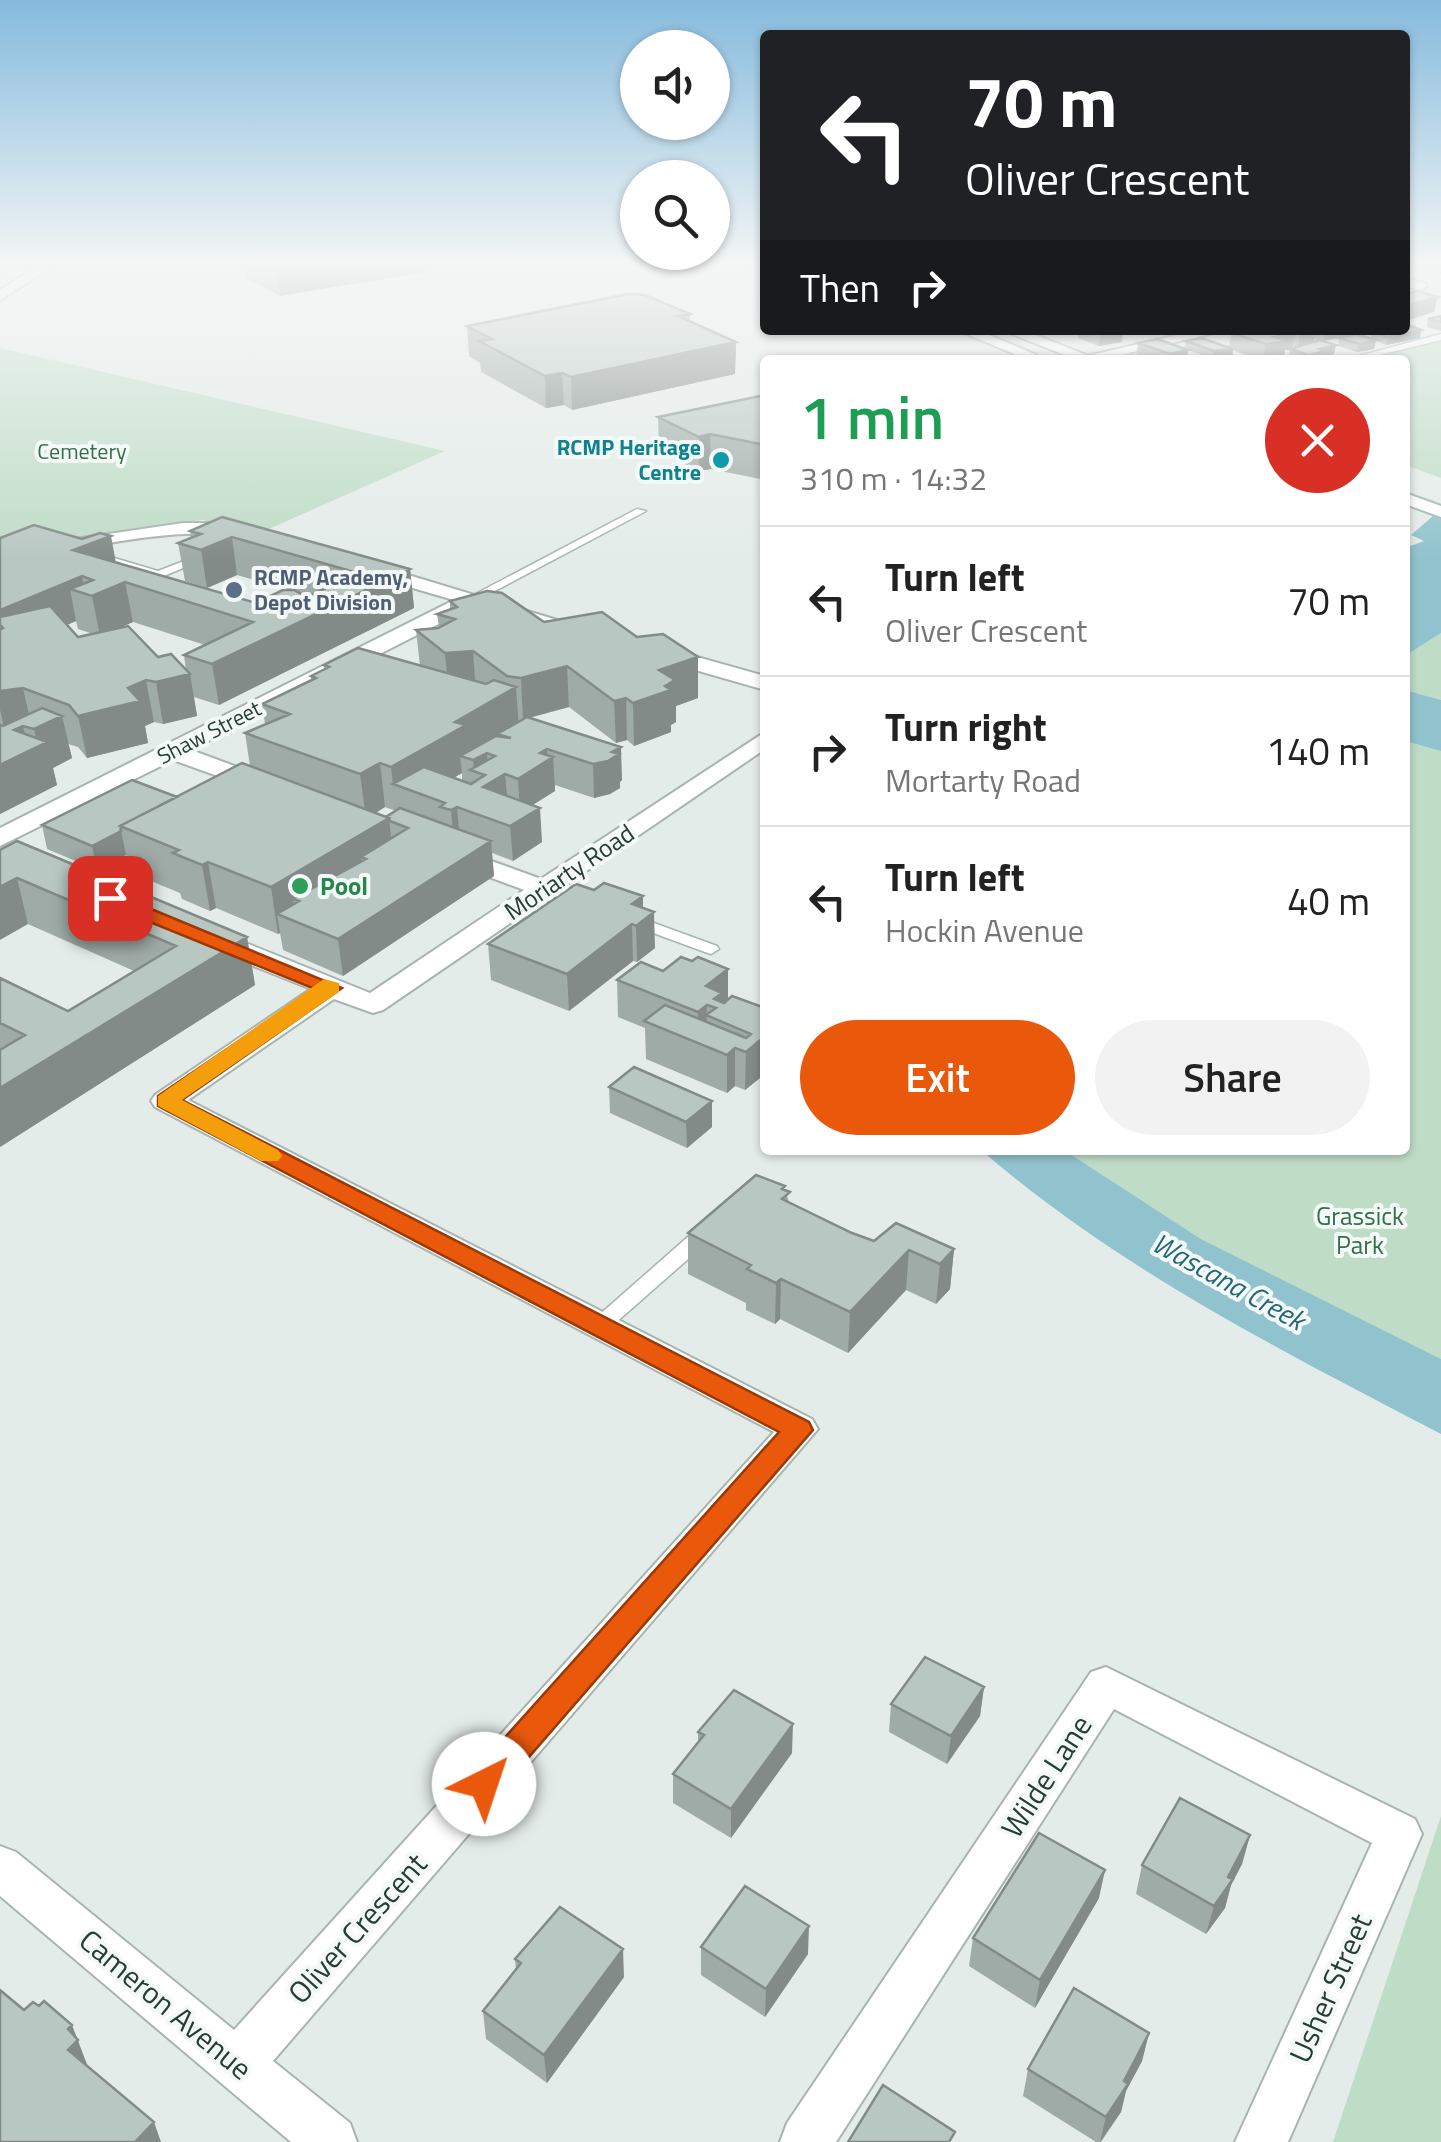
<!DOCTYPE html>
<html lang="en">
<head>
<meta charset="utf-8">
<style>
	:root { --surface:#fff; --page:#f2f2f2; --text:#222; --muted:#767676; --line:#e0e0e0; --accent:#ea580c }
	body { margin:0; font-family:"Titillium Web",sans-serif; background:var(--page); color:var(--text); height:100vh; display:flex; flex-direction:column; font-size:38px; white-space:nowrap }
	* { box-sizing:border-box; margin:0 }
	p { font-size:32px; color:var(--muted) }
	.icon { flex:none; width:55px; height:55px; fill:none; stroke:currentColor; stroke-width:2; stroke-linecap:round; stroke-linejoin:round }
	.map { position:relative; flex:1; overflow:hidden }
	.drawer { position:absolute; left:760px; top:355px; width:650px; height:800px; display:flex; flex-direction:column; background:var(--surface); border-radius:10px; box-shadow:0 2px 8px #0004 }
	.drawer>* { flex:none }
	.top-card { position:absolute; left:760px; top:30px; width:650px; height:305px; border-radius:10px; box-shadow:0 2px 8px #0004; background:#202124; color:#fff; overflow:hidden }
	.fabs { position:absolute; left:620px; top:30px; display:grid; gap:20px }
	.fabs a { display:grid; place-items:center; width:110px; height:110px; border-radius:50%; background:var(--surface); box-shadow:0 2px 8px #0004; font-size:50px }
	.pin { position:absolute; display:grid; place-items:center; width:85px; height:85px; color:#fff; margin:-42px; border-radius:20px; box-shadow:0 5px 15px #0006 }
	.me { position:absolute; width:110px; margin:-55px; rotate:41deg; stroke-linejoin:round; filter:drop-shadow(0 0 8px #0008) }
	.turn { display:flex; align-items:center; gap:35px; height:210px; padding:0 40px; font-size:45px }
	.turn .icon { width:130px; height:130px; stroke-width:2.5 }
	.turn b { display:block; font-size:70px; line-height:85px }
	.then { display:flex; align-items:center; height:95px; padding:0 40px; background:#0003; gap:20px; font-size:38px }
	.round { display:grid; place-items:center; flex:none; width:105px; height:105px; border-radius:52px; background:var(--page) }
	.head { display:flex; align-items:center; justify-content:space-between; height:170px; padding:0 40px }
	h1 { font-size:60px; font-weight:600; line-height:75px; color:#1e9e55 }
	.cta { display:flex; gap:20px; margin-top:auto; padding:20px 40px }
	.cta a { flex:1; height:115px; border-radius:60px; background:var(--accent); color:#fff; font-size:40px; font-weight:600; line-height:115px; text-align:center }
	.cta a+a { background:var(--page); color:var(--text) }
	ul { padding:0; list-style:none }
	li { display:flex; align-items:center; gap:30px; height:150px; padding:0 40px; border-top:2px solid var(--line) }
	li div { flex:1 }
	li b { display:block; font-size:38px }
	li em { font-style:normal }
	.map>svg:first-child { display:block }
	.green { fill:#bfdcc7 }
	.water { fill:#90c3cd }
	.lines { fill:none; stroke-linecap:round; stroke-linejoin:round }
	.lane-casing { stroke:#a7b4b0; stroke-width:3 }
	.street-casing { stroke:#a7b4b0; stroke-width:4 }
	.secondary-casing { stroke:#a3b7b0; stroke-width:4 }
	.lane { fill:#fff; fill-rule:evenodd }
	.street { fill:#fff; fill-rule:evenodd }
	.secondary { fill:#fff; fill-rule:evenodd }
	.wall { fill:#9faba7; fill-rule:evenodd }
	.shaded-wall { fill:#828b88 }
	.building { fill:#b9c7c2; stroke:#828b88; stroke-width:2.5 }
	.route { fill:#ea580c; stroke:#983908; stroke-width:2.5 }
	.slow { fill:#f59e0b }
	.culture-dot { fill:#0f9aa8; stroke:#f4f9f7; stroke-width:4 }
	.service-dot { fill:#5c6f8a; stroke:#f4f9f7; stroke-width:4 }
	.leisure-dot { fill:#2e9e5b; stroke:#f4f9f7; stroke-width:4 }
	.labels { text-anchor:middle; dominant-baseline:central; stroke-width:8; stroke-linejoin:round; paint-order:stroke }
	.far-culture-label { font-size:22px; font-weight:bold; fill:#0d838f; stroke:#f4f9f7; text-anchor:end }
	.far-park-label { font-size:22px; fill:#32704a; stroke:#f4f9f7 }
	.far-service-label { font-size:22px; font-weight:bold; fill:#4e5e75; stroke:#f4f9f7; text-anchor:start }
	.far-street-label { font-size:22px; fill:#253d36; stroke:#f4f9f7 }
	.street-label { font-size:25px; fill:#253d36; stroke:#f4f9f7 }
	.leisure-label { font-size:25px; font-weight:bold; fill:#27864d; stroke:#f4f9f7; text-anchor:start }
	.park-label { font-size:25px; fill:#32704a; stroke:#f4f9f7 }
	.water-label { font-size:28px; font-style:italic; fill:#236674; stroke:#f4f9f7 }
	.near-street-label { font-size:30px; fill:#253d36; stroke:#f4f9f7 }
</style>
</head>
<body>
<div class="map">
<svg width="1441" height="2142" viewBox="0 0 1441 2142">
	<rect width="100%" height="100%" fill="#e4ece9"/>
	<!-- green -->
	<path class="green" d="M1441,341V478L1405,465V360H1362Z
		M0,348L445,451L262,532L202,520L23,544L0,543Z
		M1441,633V700L1405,690V656Z
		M1405,741L1441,751V1359L1201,1239L1064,1150H1405Z
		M1441,1816V2142H1333Z"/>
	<!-- water -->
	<path class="water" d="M1441,509V633L1405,656V548L1424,541L1411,535Z
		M1405,690L1441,700V751L1405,741Z
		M981,1150H1064L1201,1239L1441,1359V1434C1282,1351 1117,1268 981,1150Z"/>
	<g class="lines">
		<defs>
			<path id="lane" d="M1165,330H1177L1260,360H1247Z
				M1441,334V340L1359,360H1344Z
				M637,509L646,511L476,601L466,599Z
				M94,552L158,571L197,556L207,558L159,578L90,557L88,555Z
				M632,915L717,946L719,949L711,954L705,952L626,923L624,920L626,917Z
				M705,1227L712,1228L715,1233L712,1238L604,1333H590L587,1328L590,1323L698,1228Z"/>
			<path id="street" d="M45,261H61L0,300V290Z
				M1405,278L1425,283L1427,286L1420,290L1405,286Z
				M1199,330H1227L1099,360H1070Z
				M183,523H213L253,533C240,544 204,533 186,534C123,536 63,556 0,555V543L61,541Z
				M368,567H382L600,633L590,639L474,606L191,750L270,779L274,784L270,789H254L173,760L0,846V828L454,600L368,575Z
				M658,646L765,676V690L650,657L647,652Z
				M765,732V749L383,1010L373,1013L334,999L188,1100L812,1419L818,1429L273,2061L350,2123L357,2142H291L0,1896V1846L16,1852L234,2030L774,1432L155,1107L151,1101L155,1095L311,989L201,945L197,939L211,931L221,933L370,993L524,890L446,861L442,856L446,851H464L541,879Z
				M1106,1667L1415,1819L1422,1834L1288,2142H1235L1372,1843L1114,1709L836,2142H780L787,2123L1091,1672Z"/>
			<path id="secondary" d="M957,330H977L1037,355L1024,358Z
				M1002,330H1023L1099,360H1077Z
				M1405,493L1441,506V517L1405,504Z"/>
		</defs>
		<!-- lane casing -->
		<use href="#lane" class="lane-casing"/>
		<!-- street casing -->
		<use href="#street" class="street-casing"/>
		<!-- secondary casing -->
		<use href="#secondary" class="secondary-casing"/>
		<!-- lane -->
		<use href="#lane" class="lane"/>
		<!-- street -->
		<use href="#street" class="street"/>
		<!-- secondary -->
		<use href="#secondary" class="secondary"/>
	</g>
	<!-- wall -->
	<path class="wall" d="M245,261H436L424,263L425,272L280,296L247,278Z
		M1405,261H1441V275L1439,274L1440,270L1431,272L1405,265Z
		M690,314V322L736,342L735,374L572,410L564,405L546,408L481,372L480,363L469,356L467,326Z
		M1441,316V331L1427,327L1428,319Z
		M1079,330H1123L1122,342L1099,346L1078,338Z
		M1232,330H1360L1359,334H1357L1370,339L1372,332L1420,338L1386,345L1376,341L1374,349L1357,352L1338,346L1339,338L1348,336L1323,341L1314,339L1313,342L1334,354L1326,356L1325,359L1322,360H1296L1289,358L1290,349L1296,347L1293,346L1292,349L1285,350L1284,357L1268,360H1261L1233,350L1232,357L1209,358L1188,350L1187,360L1136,359L1138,343L1185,349L1186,341L1229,347Z
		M765,395V480L711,469L699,471L659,451L658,417Z
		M222,517L410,569L414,608L219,705L194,697L197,716L163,724L154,722L145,726L148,743L87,758L78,747L68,744L72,758L53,768L57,785L0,814V538L116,563L256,603L289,590L237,575L207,588L185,581L178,543L191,538L190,531ZM76,621L78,629L93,634L78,637L67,625ZM133,622L205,645L184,655L186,670L158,657L119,628Z
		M450,601L544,622L637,637L698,657V698L676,706V722L671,725V732L634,746L627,740L616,743L569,707L530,718L622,780L620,782V788L610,794L594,798L555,785V791L532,805L542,842L513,861L492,853L494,876L343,976L283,950L280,933L278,934L216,908L210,911L182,899L180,893L129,872L126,855L97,870L47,849L42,825L177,797L250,766L245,733L265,724L262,704L311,680V676L324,669V665L420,666L416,630L439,627L437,614L450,609ZM462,773V781L454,778ZM385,807L396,811L386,817L376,813Z
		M0,850L247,937L255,985L0,1147V978L68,1011L134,971L28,924Z
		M594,890L643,896V908L655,948L637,962L633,961L569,1011L491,980L488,944Z
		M692,961L728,969V999L765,1008V1074L745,1090L735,1086L727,1093L646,1059L645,1028L618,1017L617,980L663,971Z
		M609,1087L712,1101V1127L687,1148L610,1113Z
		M785,1190L789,1202L852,1233L874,1241L954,1249L950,1289L936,1304L906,1290L848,1353L780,1319L775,1324L746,1310V1303L688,1274V1233Z
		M984,1687L980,1716L947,1764L889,1732L891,1704Z
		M698,1732L792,1753L731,1838L673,1803V1774L698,1743Z
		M1250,1835L1242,1864L1231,1885L1225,1908L1206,1934L1136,1894L1142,1865Z
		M1099,1898L1035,2008L969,1966L973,1938Z
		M701,1947L808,1954L765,2017L701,1975Z
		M515,1959L624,1977L547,2083L486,2039L483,2011L516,1970Z
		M1149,2033L1142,2061L1126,2091L1121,2112L1101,2142H1096L1023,2096L1028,2069Z"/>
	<!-- shaded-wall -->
	<path class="shaded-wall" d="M313,261H436L424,263L425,272L280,296L276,267Z
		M1433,261H1441V263L1440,270L1431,272Z
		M1438,297L1434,312L1405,321V306Z
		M1101,330H1123L1122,342L1099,346Z
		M1308,330H1315L1313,345L1298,348L1300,332Z
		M1325,330H1360L1359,334L1323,341Z
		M1421,330L1420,338L1386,345L1388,337Z
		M1295,332L1292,349L1285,350L1284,357L1263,360L1266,344L1274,337Z
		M1376,340L1374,349L1357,352L1359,344Z
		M736,342L735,374L572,410L571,377Z
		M1336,345L1334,354L1326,356L1325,359L1307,360L1308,355L1320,349Z
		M1233,349L1232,357L1213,359L1214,351Z
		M1188,350L1187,360H1169L1170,354Z
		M562,373L564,405L546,408L545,376Z
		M710,434L711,469L699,471V437Z
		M111,536L118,574L93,580L82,576L85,594L70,589L76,621L8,650L3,628L0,625V610L73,550Z
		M232,537L237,575L207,588L201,550Z
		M410,569L414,608L219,705L212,664Z
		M125,582L133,622L100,636L92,596Z
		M473,651L476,692L449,694L445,653Z
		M698,657V698L676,706V722L671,725V732L634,746L633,703L659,670Z
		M567,666L569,707L523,719L521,678Z
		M190,674L197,716L163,724L156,682Z
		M146,680L154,722L145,726L148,743L87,758L78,716Z
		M516,687L519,729L497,734L498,742L460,756L462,773L423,795L393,784L391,767L455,722Z
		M23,688L32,728L23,726L29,751L38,746L34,729L62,716L72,758L53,768L57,785L0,814V765L6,734L0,710V691Z
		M626,698L627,740L616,743L614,701Z
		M621,747L622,780L620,782V788L610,794L594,798L593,764Z
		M547,749L548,761L553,757L555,791L520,813L518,779L540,753Z
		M487,753L489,784L505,774L508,808L483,787L485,775L474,771L473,760Z
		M380,763L385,807L366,818L360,774Z
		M457,807L460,841L454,845L451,810Z
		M540,808L542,842L513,861L510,826Z
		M389,818L394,863L366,859L361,857L364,882L293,899L296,922L277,914L280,933L278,934L271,887Z
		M121,831L126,855L97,870L92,846Z
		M491,841L494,876L343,976L338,939Z
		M208,862L216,908L210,911L202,865Z
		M17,878L28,924L0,940V887Z
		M643,896V921L654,912L655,948L637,962L636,926L632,904Z
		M632,924L633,961L569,1011L567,974Z
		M247,937L255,985L0,1147V1088Z
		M728,969V1006L716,1008L707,1005L706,1043H698V1012L706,986Z
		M765,1036V1074L745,1090L746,1052Z
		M735,1048V1086L727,1093V1055Z
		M712,1101V1127L687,1148L686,1122Z
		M954,1249L950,1289L936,1304L940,1264Z
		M909,1250L906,1290L848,1353L850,1312Z
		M781,1279L780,1319L775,1324L776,1283Z
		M984,1687L980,1716L947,1764L951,1736Z
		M793,1724L792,1753L731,1838V1809Z
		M1250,1835L1242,1864L1231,1885L1225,1908L1206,1934L1214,1906Z
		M1105,1870L1099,1898L1035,2008L1040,1980Z
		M809,1926L808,1954L765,2017L766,1989Z
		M623,1949L624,1977L547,2083L544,2055Z
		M72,2025L93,2080L68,2050V2029Z
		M1149,2033L1142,2061L1126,2091L1121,2112L1100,2142L1106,2117Z
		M154,2122L161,2142H135Z"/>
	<!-- building -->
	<path class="building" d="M265,261H313L276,267Z
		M1418,291L1438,297L1405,306V294Z
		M628,294L645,295L690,314L678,316L736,342L571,377L562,373L545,376L479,341L492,339L467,326Z
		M1441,316V322L1428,319Z
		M1405,324L1421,330L1388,337L1372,332L1378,330H1405Z
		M1236,330H1287L1295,332L1274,337L1287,341L1266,344L1231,333L1239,331Z
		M1356,334L1376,340L1359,344L1339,338Z
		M1201,338L1233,349L1214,351L1186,341Z
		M1157,339L1188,350L1170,354L1138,343Z
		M1320,340L1336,345L1320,349L1326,351L1308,355L1290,349Z
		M1220,355L1235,360H1199Z
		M765,395V445L710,434L699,437L658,417Z
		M222,517L410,569L212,664L184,655L253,622L125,582L92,596L70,589L93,580L82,576L0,610V538L34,525L82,539L100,533L111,536L73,550L256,603L283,590H294L307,597L358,573L232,537L201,550L178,543L201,534L190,531Z
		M487,591L502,593L544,622L602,612L637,637L663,634L698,657L659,670L675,680L665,686L671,690L633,703L626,698L614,701L567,666L521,678L507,676L473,651L445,653L416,630L438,628L455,619L437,614L457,607L450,601Z
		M50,606L78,637L128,626L158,657L171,654L190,674L156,682L146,680L128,688L140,701L78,716L69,705L23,688L0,691V630L3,628L0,625V617Z
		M358,648L486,684L494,680L516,687L455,722L466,725L391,767L380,763L360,774L245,733L290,714L262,704L316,678L311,676L329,667L324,665Z
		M42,708L62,716L34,729L23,726L14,730L47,742L0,765V725L3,726Z
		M527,717L621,747L612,752L619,754L608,761L593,764L547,749L540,753L553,757L518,779L505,774L483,787L540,808L510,826L457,807L451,810L440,807L445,803L393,784L424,767L471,784L485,775L470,770L495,756L487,753L473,760L460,756L496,736L511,738L497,734Z
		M242,763L389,818L271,887L208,862L202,865L180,856L173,853L179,850L120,826Z
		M132,780L177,797L120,826L121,831L92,846L42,825Z
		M400,808L491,841L338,939L277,914L299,901L293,899L366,859L361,857L408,828L390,821L389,818L386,817Z
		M17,841L247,937L0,1088V1050L25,1035L0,1023V978L68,1011L176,946L17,878L0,887V850Z
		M604,883L643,896L632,904L654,912L636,926L632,924L567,974L488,944L576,884L594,890Z
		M681,957L692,961L698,957L728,969L706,986L722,993L714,999L724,1003L732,996L765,1008V1036L746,1052L735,1048L727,1055L644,1021L665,1005L746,1038L751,1034L706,1015L716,1008L707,1005L698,1012L617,980L641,962L663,971Z
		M634,1067L712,1101L686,1122L609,1087Z
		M756,1175L785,1186L782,1189L790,1192L782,1199L852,1233L874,1241L896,1223L954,1249L940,1264L909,1250L850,1312L781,1279L776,1283L747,1269L751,1265L688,1233Z
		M925,1657L984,1687L951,1736L891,1704Z
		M734,1690L793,1724L731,1809L673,1774L704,1735L698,1732Z
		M1180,1798L1250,1835L1228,1877L1233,1879L1214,1906L1142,1865Z
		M1039,1833L1105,1870L1040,1980L973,1938Z
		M745,1886L809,1926L766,1989L701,1947Z
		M560,1907L623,1949L544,2055L483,2011L521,1963L515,1959Z
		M1074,1988L1149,2033L1124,2081L1128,2084L1106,2117L1028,2069Z
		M0,1990L24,2010L33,2002L39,2006L44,2001L72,2025L68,2029L78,2040L68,2050L154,2122L135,2142H0Z
		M883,2085L955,2132L949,2142H848Z"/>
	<!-- sky -->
	<linearGradient id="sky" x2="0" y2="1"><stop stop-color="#85badd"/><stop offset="0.47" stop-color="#f3f6f5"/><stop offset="1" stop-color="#f3f6f5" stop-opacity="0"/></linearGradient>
	<rect width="1441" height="561" fill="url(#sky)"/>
	<!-- route -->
	<path class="route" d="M110,892L342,988L182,1100L809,1422L813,1430L496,1795L484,1799L472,1795L467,1784L472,1774L779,1432L158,1106V1096L315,989L103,903V894Z"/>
	<!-- slow -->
	<path class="slow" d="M324,979L339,983V992L182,1100L278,1150L282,1156L278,1161H261L158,1106V1096Z"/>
	<!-- markers -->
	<circle class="culture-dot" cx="721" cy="460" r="10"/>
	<circle class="service-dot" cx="234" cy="590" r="10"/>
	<circle class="leisure-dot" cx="300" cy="886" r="10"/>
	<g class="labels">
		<!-- far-culture labels -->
		<g class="far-culture-label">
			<text x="701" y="447">RCMP Heritage<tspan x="701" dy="25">Centre</tspan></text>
		</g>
		<!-- far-park labels -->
		<g class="far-park-label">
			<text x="82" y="451">Cemetery</text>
		</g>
		<!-- far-service labels -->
		<g class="far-service-label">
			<text x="254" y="577">RCMP Academy,<tspan x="254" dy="25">Depot Division</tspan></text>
		</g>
		<!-- far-street labels -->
		<g class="far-street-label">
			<text transform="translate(209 732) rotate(-27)">Shaw Street</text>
		</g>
		<!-- street labels -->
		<g class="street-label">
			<text transform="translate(569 872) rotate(-34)">Moriarty Road</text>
		</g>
		<!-- leisure labels -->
		<g class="leisure-label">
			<text x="320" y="886">Pool</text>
		</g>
		<!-- park labels -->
		<g class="park-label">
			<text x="1360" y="1216">Grassick<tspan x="1360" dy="29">Park</tspan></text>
		</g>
		<!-- water labels -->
		<g class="water-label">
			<text transform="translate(1229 1281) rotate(29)">Wascana Creek</text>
		</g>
		<!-- near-street labels -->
		<g class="near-street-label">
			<text transform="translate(1046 1776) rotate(-57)">Wilde Lane</text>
			<text transform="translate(357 1928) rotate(-48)">Oliver Crescent</text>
			<text transform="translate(1330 1988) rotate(-66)">Usher Street</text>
			<text transform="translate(166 2004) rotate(40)">Cameron Avenue</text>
		</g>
	</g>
</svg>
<div class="fabs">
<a><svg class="icon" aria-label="sound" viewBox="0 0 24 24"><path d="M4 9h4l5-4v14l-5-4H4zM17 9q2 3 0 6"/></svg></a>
<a><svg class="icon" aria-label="search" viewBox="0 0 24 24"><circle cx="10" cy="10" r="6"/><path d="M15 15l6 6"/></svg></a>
</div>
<div class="pin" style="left:110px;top:898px;background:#d93025"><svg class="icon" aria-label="arrive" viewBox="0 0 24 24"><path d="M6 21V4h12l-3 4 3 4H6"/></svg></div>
<svg class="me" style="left:484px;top:1784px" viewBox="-20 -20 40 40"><circle r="19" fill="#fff"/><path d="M0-13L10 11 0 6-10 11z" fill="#ea580c"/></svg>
<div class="top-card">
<div class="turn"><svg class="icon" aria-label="left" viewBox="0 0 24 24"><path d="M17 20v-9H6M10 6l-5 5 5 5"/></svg><div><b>70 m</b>Oliver Crescent</div></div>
<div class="then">Then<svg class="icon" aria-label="right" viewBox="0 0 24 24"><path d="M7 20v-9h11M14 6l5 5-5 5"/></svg></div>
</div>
<section class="drawer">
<div class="head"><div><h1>1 min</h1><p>310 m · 14:32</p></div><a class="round" style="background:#d93025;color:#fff"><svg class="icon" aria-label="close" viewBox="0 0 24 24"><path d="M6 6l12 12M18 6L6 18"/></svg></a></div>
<ul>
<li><svg class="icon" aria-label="left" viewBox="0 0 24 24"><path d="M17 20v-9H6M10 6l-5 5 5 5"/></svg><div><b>Turn left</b><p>Oliver Crescent</p></div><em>70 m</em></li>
<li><svg class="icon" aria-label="right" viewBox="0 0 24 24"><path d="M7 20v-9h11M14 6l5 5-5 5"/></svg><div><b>Turn right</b><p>Mortarty Road</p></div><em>140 m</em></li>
<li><svg class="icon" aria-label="left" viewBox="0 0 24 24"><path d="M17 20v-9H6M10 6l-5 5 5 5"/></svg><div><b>Turn left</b><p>Hockin Avenue</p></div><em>40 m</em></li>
</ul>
<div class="cta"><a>Exit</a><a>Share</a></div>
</section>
</div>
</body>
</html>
